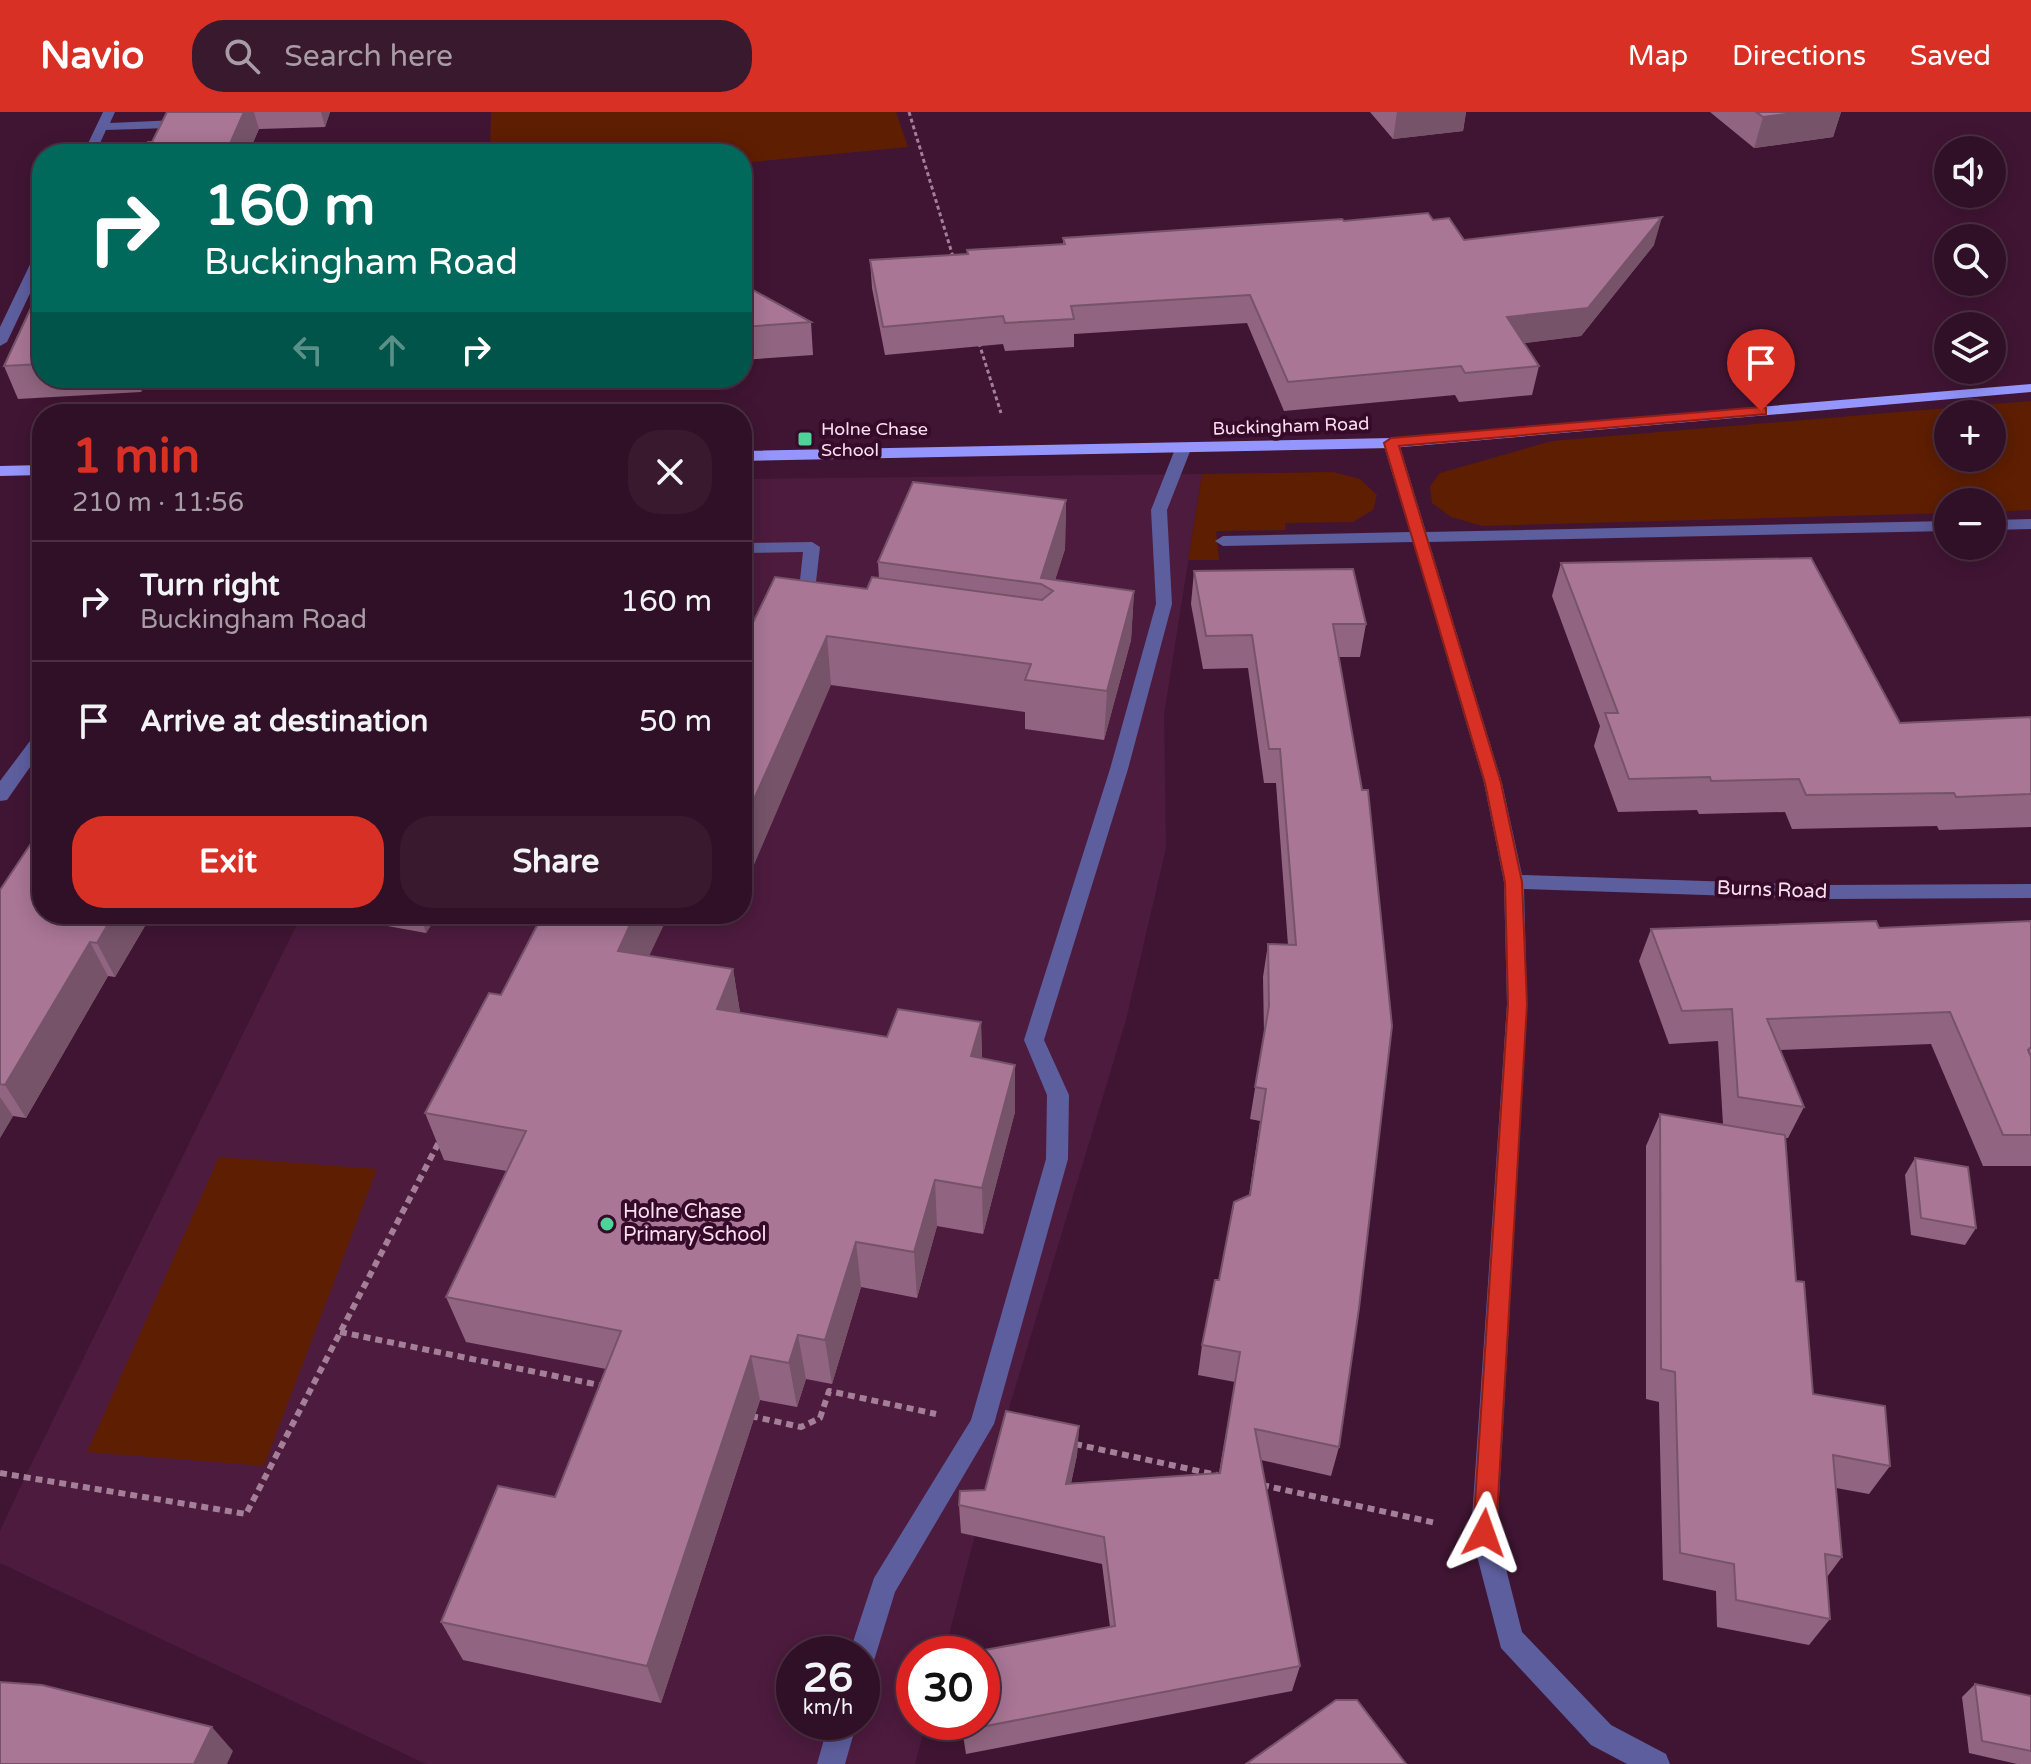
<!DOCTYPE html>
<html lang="en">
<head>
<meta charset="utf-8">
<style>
	:root { --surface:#301026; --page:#38192e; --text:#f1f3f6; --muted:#a89da7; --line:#4b3043; --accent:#d93025 }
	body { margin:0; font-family:"Varela Round",sans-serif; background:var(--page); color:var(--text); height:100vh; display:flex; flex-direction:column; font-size:30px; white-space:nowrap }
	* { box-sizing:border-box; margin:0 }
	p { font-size:26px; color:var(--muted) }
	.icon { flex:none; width:44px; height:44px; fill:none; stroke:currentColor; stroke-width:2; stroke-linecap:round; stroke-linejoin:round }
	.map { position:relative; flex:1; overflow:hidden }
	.details { position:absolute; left:32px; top:292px; width:720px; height:520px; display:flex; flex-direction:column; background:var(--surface); border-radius:32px; box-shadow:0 4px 20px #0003,0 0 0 2px var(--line) }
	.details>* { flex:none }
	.banner { position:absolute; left:32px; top:32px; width:720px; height:244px; border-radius:32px; box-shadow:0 4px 20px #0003,0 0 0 2px var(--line); background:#00695c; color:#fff; overflow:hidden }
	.buttons { position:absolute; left:1934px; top:24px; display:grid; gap:16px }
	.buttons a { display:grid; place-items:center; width:72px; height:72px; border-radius:50%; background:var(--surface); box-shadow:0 4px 20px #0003,0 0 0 2px var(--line); font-size:40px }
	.speed { position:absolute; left:776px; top:1524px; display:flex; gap:16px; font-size:40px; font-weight:700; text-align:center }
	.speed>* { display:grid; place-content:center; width:104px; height:104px; border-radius:50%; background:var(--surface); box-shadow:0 4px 20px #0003,0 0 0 2px var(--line); line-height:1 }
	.speed small { font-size:20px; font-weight:400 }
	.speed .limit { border:12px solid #d22; background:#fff; color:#111 }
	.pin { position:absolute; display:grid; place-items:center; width:68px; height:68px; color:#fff; margin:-82px -34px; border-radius:50% 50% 50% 0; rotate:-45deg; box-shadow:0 0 8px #0007 }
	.pin .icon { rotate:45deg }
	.me { position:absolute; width:88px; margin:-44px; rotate:4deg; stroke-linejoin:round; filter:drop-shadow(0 0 6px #0008) }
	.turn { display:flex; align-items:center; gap:28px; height:168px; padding:0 40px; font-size:36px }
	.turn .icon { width:104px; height:104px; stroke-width:2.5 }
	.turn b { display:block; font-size:56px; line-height:68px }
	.lanes { display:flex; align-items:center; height:76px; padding:0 40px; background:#0003; justify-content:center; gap:40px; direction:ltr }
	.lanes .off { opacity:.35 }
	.round { display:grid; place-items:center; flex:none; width:84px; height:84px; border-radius:32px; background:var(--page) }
	.summary { display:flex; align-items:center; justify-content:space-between; height:136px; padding:0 40px }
	h1 { font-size:48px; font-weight:700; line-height:60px; color:var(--accent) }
	.cta { display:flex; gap:16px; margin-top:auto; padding:16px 40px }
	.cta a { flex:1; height:92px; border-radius:32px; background:var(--accent); color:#fff; font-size:32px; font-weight:700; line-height:92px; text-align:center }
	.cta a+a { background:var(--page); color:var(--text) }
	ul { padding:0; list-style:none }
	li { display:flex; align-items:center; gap:24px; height:120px; padding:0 40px; border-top:2px solid var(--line) }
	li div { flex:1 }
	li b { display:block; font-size:30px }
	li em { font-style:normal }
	header { display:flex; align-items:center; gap:48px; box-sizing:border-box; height:112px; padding:0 40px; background:var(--accent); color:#fff }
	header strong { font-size:38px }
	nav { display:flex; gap:44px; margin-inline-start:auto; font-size:28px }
	.search { width:560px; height:72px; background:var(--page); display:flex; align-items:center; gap:20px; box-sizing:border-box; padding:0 28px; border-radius:32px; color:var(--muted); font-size:30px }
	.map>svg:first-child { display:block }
	.built { fill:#4d1b3e; fill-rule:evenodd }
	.green { fill:#5e1e01; fill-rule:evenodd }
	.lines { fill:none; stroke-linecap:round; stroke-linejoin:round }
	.path-far1 { stroke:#a38097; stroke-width:3; stroke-dasharray:4 3; stroke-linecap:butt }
	.path { stroke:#a38097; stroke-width:6; stroke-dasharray:7 5; stroke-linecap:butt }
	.minor { fill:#5d5e9d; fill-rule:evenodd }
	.major { fill:#9596fd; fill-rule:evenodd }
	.wall { fill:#916581 }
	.shaded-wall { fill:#765369 }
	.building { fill:#a97696; stroke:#765369; stroke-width:2 }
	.route { fill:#d93025; stroke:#8d1f18; stroke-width:2 }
	.poi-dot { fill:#4ed399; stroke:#350b29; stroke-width:3 }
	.labels { text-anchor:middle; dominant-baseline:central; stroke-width:8; stroke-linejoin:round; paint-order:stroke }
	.far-street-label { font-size:18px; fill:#fbdeef; stroke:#350b29 }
	.far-poi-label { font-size:18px; fill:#fbdeef; stroke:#350b29; text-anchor:start }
	.street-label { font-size:20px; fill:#fbdeef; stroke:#350b29 }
	.poi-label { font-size:20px; fill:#fbdeef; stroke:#350b29; text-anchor:start }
</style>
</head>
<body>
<header>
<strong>Navio</strong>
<div class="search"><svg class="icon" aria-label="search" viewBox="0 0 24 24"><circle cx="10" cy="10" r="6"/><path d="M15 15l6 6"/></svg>Search here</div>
<nav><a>Map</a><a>Directions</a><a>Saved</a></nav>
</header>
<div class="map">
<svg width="2031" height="1652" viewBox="0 0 2031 1652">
	<rect width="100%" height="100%" fill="#401533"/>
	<!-- built -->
	<path class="built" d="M1202,362L1164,602L1166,736L1126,908L1003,1316L944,1542H914V1610H926L915,1652H426L0,1451V1419L26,1363L302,802H742V367ZM794,1542H862V1610H794Z"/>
	<!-- green -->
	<path class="green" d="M491,0H896L908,35L742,51V42H490Z
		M2031,289V398L1992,400V390H1948V401L1483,414L1451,405L1432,391L1430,374L1440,361L1552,329ZM1948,302H1992V346H1948Z
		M1333,360L1360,367L1377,383L1373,398L1353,410L1285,411L1286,418L1216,419L1219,448H1188L1202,362Z
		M219,1045L377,1057L264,1354L87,1340Z"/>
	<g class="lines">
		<!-- path-far1 -->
		<path class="path-far1" d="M909,0L954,148
			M979,231L1001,301"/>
		<!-- path -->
		<path class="path" d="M340,1220L604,1274
			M751,1304L801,1315L820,1306L829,1279L936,1302
			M1075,1332L1217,1363
			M0,1361L246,1402L440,1028
			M1262,1373L1436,1411"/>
		<!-- minor -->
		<path class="minor" d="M103,0H115L110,11L199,7L217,0H229L225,7L200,15L106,18L95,42H83Z
			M42,138V156L7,230L0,234V215L35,142Z
			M1391,326L1399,331L1426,420L1948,409V419L1429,430L1502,671L1522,763L1829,773L2031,772V786L1829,787L1524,777L1527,892L1497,1421L1522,1520L1611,1613L1666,1642L1670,1652H1627L1591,1633L1501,1536L1471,1421L1507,892L1504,770L1484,671L1413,430L1223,434L1215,429L1223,424L1410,420L1383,331Z
			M1183,332L1191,337L1167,398L1172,492L1128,657L1044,928L1069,983L1068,1047L994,1312L895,1480L872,1555L862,1558V1542H849L874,1466L971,1308L1046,1047L1047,983L1024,928L1110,657L1156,492L1151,398L1175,337Z
			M2031,407V417L1992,418V408Z
			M812,430L820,435L813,496L805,501L797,496L803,440L742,441V431Z
			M42,619V638L7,688L0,689V669L36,621Z
			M829,1610H857L845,1652H817Z"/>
		<!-- major -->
		<path class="major" d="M2031,272V280L1391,336L742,349V339L1391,326Z
			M42,353V363L0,364V354Z"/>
	</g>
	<!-- wall -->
	<path class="wall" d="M167,0H330L325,15L259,17L248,42H142L152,30Z
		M1370,0H1466L1463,19L1393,27Z
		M1710,0H1841L1833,25L1754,36Z
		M1433,108L1464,128L1654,133L1581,224L1524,231L1539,254L1532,283L1459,290L1455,283L1284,299L1247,211L1074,222V235L1005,239L1003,232L885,243L872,176L870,148L967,142V138L1063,132V126L1344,109Z
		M42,172V266H281L143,277L141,280L18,287L4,254Z
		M742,172L811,210L813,243L742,248Z
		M1066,388L1065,437L1055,468L1134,479L1131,528L1104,628L1025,617V600L831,573L747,523L867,477L879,466L878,450Z
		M1561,451L1900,611L2031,605V715L1939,718L1937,714L1792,717L1785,700L1699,702L1697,698L1618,700L1594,634L1600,614L1552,484Z
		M1194,459L1366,512L1360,545H1339V1335L1331,1364L1261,1348L1300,1554L1292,1579L966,1642L961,1610H982L1110,1515L1102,1452L961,1421L959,1393L985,1378L1079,1314L1077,1343L1071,1371L1219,1361L1235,1270L1198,1263L1202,1233L1219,1168L1249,1084L1260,1009L1250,1007L1264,922L1263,865L1268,832L1288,833L1276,671H1264L1248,556L1203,557L1191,492Z
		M0,778L152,802L115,865L108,864L26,1006L13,1004L0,1026Z
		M321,802H438L426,821Z
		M2031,809V1054H1983L1931,932L1780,938L1804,995L1788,1026H1785L1796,1169L1813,1282L1890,1354L1869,1382L1836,1376L1842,1445L1827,1465L1830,1507L1809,1533L1717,1515L1716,1479L1663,1468L1659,1290L1646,1287V1034L1660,1002L1723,1012L1718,929L1669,932L1639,849L1651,817L1879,816Z
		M649,844L733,857L740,901L887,925L981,910L982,946L1015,1000L983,1122L937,1114L917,1186L861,1175L832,1272L806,1267L797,1295L760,1288L661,1591L463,1548L441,1510L555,1385L606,1257L466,1230L446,1185L507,1059L444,1048L425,1001L501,883Z
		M1915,1046L1976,1116L1965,1133L1911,1123L1905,1063Z
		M1975,1572L2031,1584V1652H2017L1969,1641L1962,1585Z"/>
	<!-- shaded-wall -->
	<path class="shaded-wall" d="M244,0H254L259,17L248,42H231L229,34Z
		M321,0H330L325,15Z
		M1397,0H1466L1463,19L1393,27Z
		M1803,0H1841L1833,25L1754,36L1763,5Z
		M1662,105L1654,133L1581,224L1501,234L1507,205Z
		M136,266H138L143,277L141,280Z
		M1066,388L1065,437L1052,478L1041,466Z
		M1134,479L1131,528L1104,628L1107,579Z
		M827,524L831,573L742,781V714Z
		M114,802H152L115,865L97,831Z
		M420,802H438L426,821Z
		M635,802H669L629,887L618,839Z
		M90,830L108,864L26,1006L5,973Z
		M733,857L741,906L717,897Z
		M981,910L982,958L971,944Z
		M1015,953V1000L983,1122L982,1076Z
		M0,985L13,1004L0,1026Z
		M935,1068L937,1114L917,1186L914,1140Z
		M856,1130L861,1175L832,1272L825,1228Z
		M798,1223L806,1267L797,1295L789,1251Z
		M751,1244L760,1288L661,1591L647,1554Z
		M1079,1314L1077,1343L1065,1400L1066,1372Z
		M212,1615L233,1639L227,1652H194Z"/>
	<!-- building -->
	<path class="building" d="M167,0H244L229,34H217L214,42H142L148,30H152Z
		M1756,0H1803L1763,5Z
		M1428,101L1433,108L1449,106L1464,128L1662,105L1588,196L1507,205L1539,254L1465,261L1461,254L1288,270L1250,183L1071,194L1074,207L1005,211L1003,204L883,215L870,148L968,142L967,138L1065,132L1063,126L1342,107L1344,109Z
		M42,172V252L4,254Z
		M742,172L811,210L742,215Z
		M913,370L1066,388L1041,466L1134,479L1107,579L1025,568L1031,552L827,524L742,714V523H747L775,465L867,477L872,465L1042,488L1053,479L1041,472L878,450Z
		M1811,446L1900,611L2031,605V682L1956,685L1954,681L1806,683L1799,667L1711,669L1710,665L1629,667L1605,601H1618L1561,451Z
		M1353,457L1366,512H1333L1362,678H1368L1392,914L1359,1196L1339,1335L1255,1317L1300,1554L965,1618L963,1610H982V1542H963L1115,1514L1104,1425L959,1393L960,1379L985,1378L1006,1299L1079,1314L1066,1372L1220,1361L1240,1240L1202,1233L1215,1168H1219L1234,1090L1250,1083L1266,977L1255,975L1269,894L1268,832L1296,833L1280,637H1269L1252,523L1206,524L1194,459Z
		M42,715V802H114L97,831L90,830L5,973L0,972V778Z
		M543,802H635L618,839L733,857L717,897L887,925L898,897L981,910L971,944L1015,953L982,1076L935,1068L914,1140L856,1130L825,1228L798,1223L789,1251L751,1244L647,1554L441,1510L498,1374L555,1385L621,1219L446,1185L526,1019L425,1001L489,881L501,883Z
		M1876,809L1879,816L2031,809V935L2028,938L2031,945V1023H2003L1950,900L1767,907L1804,995L1738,985L1732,897L1682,899L1651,817Z
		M1660,1002L1785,1023L1796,1169L1804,1170L1813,1282L1885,1294L1890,1354L1833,1343L1842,1445L1825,1442L1830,1507L1736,1488L1734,1452L1680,1441L1675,1260L1661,1257Z
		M1915,1046L1968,1055L1976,1116L1921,1106Z
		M0,1570L42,1573L212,1615L194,1652H0Z
		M1975,1572L2031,1584V1639L1982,1629Z
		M1336,1588H1357L1406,1652H1246Z"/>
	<!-- route -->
	<path class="route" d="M1761,295L1766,296V302L1399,334L1501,671L1522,770L1527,892L1496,1421L1492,1429L1484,1432L1476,1429L1473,1421L1508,892L1505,770L1485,671L1384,331L1391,326Z"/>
	<!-- markers -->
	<g class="poi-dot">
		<rect x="797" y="319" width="16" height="16" rx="4"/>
		<circle cx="607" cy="1112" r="8"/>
	</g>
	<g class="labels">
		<!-- far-street labels -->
		<g class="far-street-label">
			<text transform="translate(1291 314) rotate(-2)">Buckingham Road</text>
		</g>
		<!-- far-poi labels -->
		<g class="far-poi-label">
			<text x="821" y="317">Holne Chase<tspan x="821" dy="21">School</tspan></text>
		</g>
		<!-- street labels -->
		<g class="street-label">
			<text transform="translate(1772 778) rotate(2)">Burns Road</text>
		</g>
		<!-- poi labels -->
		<g class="poi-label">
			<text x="623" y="1100">Holne Chase<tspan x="623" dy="23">Primary School</tspan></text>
		</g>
	</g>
</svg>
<div class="buttons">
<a><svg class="icon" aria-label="sound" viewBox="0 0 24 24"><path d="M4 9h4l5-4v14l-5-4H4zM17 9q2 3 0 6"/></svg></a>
<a><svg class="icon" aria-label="search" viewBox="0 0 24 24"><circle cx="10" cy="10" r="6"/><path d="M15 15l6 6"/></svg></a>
<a><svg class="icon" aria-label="layers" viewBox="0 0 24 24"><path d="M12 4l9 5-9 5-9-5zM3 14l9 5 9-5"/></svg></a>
<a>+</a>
<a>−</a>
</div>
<div class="speed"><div>26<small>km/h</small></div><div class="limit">30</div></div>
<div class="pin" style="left:1761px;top:299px;background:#d93025"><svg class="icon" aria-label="arrive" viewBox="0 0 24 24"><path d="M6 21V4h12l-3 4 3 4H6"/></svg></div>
<svg class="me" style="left:1484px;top:1421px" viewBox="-20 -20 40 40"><path d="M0-17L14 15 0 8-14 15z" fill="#d93025" stroke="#fff" stroke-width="4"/></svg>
<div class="banner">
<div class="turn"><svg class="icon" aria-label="right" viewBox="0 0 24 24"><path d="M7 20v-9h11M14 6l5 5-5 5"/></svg><div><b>160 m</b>Buckingham Road</div></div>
<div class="lanes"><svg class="icon off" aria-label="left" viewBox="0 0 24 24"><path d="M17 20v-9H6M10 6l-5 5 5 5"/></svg><svg class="icon off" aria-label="ahead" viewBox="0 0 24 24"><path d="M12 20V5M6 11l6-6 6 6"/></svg><svg class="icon" aria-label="right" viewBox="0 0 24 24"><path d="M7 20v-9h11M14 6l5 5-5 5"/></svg></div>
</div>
<section class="details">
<div class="summary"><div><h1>1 min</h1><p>210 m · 11:56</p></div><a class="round"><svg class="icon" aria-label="close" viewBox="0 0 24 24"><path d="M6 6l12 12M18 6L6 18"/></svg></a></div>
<ul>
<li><svg class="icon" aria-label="right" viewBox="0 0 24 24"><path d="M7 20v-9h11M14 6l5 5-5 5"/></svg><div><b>Turn right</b><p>Buckingham Road</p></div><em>160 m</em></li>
<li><svg class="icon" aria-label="arrive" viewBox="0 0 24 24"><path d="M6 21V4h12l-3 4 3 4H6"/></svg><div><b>Arrive at destination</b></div><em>50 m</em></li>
</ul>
<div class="cta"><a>Exit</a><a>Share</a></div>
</section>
</div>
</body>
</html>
